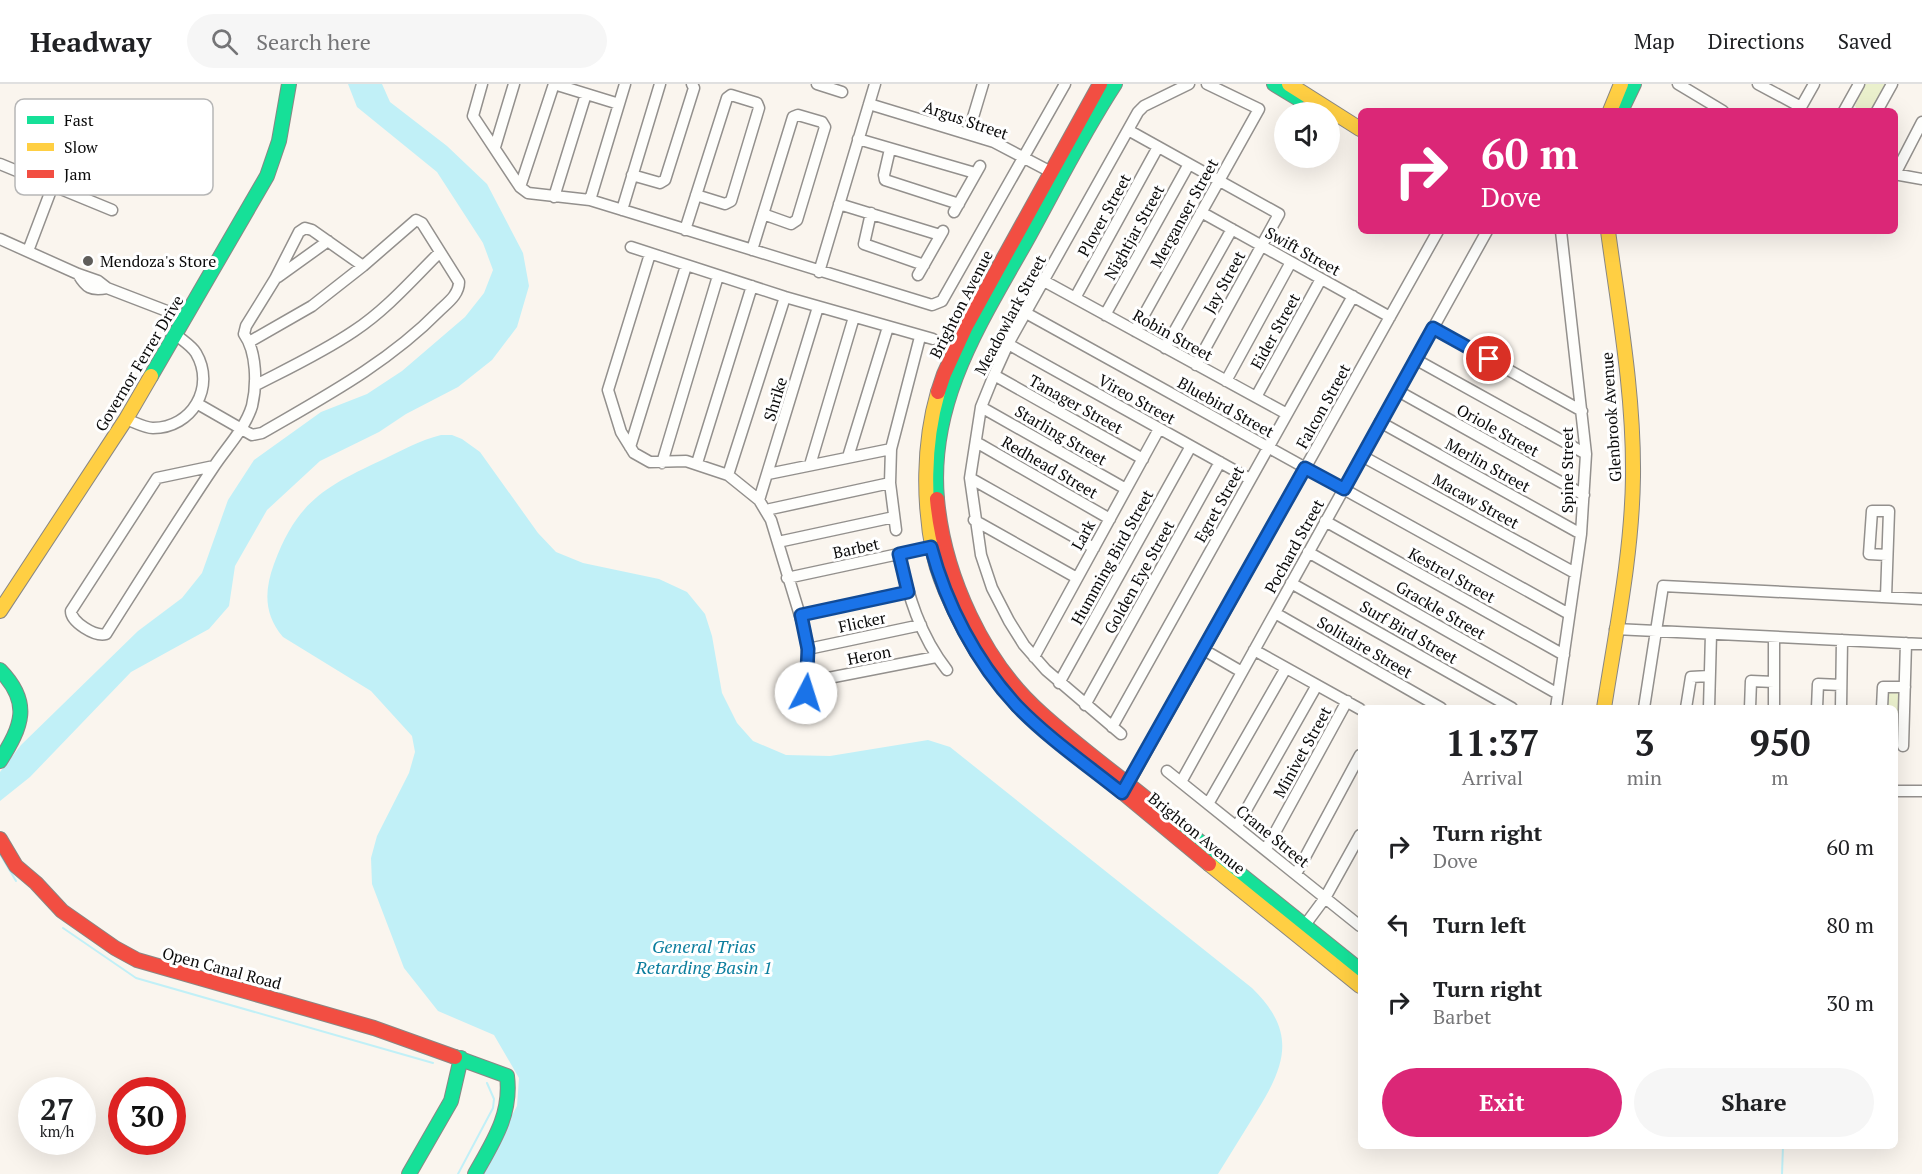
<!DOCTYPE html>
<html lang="en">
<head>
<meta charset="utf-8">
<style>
	:root { --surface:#fff; --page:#f6f6f6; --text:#202124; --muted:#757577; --line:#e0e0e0; --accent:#db2777 }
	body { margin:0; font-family:"PT Serif",serif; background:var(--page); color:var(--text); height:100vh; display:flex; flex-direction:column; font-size:22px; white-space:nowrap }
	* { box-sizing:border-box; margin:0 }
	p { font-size:20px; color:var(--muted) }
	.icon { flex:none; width:33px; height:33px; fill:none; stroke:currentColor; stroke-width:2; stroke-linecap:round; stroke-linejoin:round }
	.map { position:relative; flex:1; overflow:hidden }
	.side { position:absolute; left:1358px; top:621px; width:540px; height:444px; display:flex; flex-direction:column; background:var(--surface); border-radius:9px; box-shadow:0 6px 24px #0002 }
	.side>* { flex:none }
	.guide { position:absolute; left:1358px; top:24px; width:540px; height:126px; border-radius:9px; box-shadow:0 6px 24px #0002; background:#db2777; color:#fff; overflow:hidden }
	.tools { position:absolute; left:1274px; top:18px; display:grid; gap:12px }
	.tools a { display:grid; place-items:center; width:66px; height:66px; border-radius:50%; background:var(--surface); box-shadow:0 6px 24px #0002; font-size:30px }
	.speed { position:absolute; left:18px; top:993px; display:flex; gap:12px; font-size:30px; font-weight:700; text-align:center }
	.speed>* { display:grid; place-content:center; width:78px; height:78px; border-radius:50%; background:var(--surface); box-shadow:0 6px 24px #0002; line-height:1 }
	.speed small { font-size:15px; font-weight:400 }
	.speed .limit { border:9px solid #d22; background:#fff; color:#111 }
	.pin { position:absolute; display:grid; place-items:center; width:51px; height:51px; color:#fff; margin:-26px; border:3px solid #fff; border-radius:50%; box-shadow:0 2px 6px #0007 }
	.me { position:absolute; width:66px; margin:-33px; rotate:5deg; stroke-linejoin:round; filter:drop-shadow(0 0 4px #0008) }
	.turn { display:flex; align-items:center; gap:21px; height:126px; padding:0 24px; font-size:27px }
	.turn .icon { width:78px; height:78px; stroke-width:2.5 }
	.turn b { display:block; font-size:42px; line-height:51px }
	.eta { display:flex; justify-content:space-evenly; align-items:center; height:102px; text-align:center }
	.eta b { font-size:36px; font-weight:600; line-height:42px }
	.primary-button { display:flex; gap:12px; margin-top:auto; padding:12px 24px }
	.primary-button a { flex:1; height:69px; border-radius:36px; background:var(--accent); color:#fff; font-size:24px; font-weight:600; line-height:69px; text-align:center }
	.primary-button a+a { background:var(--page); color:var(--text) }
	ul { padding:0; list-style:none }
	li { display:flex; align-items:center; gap:18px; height:78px; padding:0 24px }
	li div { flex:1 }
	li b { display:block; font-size:22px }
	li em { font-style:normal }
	header { display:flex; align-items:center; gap:36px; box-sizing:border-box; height:84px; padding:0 30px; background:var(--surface); border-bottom:2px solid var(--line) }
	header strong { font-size:28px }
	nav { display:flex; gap:33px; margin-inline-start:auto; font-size:21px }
	.search { width:420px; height:54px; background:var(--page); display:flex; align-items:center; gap:15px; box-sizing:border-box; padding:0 21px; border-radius:33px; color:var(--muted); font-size:22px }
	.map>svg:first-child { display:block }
	.green { fill:#eaf0cc }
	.water { fill:#c1f0f7 }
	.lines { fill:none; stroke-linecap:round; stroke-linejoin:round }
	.stream { stroke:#c1f0f7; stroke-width:2 }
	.street-casing { stroke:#93908d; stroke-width:13 }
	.fast-casing { stroke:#898784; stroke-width:16 }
	.slow-casing { stroke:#898784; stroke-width:16 }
	.jam-casing { stroke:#898784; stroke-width:16 }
	.street { stroke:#fefefc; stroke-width:10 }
	.fast { stroke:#16e098; stroke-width:14 }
	.slow { stroke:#ffcf43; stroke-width:14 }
	.jam { stroke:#f24e42; stroke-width:14 }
	.route-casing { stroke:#114b97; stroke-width:15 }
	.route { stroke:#1a73e8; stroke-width:10 }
	.poi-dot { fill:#5f5d5a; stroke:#fff; stroke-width:2 }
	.labels { text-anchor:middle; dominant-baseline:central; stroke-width:6; stroke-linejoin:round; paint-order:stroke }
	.street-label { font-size:16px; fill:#0b0b0b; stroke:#fff }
	.poi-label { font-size:16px; fill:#0b0b0b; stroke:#fff; text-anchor:start }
	.water-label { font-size:18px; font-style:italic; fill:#0c7e9e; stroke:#fff }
	.key { fill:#fff; stroke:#b6b6b6; stroke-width:1.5 }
	.key-label { font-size:16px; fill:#0b0b0b }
</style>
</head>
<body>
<header>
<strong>Headway</strong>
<div class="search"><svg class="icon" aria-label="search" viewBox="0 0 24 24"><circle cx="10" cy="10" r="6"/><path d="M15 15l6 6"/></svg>Search here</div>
<nav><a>Map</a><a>Directions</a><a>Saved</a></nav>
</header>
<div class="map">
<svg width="1922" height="1090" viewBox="0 0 1922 1090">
	<rect width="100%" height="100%" fill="#faf5ee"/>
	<!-- green -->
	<path class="green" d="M1864,0H1888L1873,27H1858L1855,22Z
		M1889,607L1901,610L1900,656L1895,660L1894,624H1885V612Z"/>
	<!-- water -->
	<path class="water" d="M348,0H382L390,18L447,62L487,100L523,169L529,202L517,243L492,276L458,303L406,330L379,348L320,377L267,426L235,482L229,522L209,545L131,588L30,693L0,717V688L21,661L138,547L182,514L202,489L228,416L254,376L321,328L367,310L402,287L465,233L484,209L493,186L483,159L437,88L357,23Z
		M441,351H452L462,355L480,368L538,449L556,468L583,479L659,495L687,508L705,530L712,552L722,609L737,639L753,657L786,671L830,672L928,656L950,663L1252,904C1296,947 1287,979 1257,1027C1244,1048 1231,1069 1218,1090H480L517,1022L519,994L494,951L438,927L404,884L372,800L371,774L377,752L409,689L415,668L412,652L371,607L283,553C264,531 264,507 274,480C297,418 324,403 382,376C401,367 420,356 441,351Z"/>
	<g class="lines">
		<!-- stream -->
		<path class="stream" d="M0,770L16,797
			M63,844L136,894L433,979
			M458,1090L493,1024L494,1015L487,999
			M1782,1090L1783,1062"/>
		<defs>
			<path id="street" d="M482,0L473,32L520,103L528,109L590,116L932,221L942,217L1065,0
				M817,0L842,8
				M1678,0L1723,27
				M1758,0L1801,23L1814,0
				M869,20L994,58L1051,88
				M1844,27L1859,0
				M1877,27L1892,0
				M1128,46L1279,130L1196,281
				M968,50L983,0
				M858,55L975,89
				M495,63L514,0
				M890,65L884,91L885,96L959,120
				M0,80L112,126
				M1894,90L1922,95
				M1895,90L1922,38
				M632,91L660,99L665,96L694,4L692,0
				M520,103L554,0L619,20
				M554,113L586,10
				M590,116L625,0
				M839,120L940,151
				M622,126L660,0
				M954,128L980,82
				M1201,128L1390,233
				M871,129L864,160L924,181
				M685,146L727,14L731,11L757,19L759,24L731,117L725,120L696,111
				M0,155L78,190L98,197L107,204L185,234
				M631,163L785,213L933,255
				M752,166L793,33L798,31L822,38L825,43L797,136L791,140L763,130
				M28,167L53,101
				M650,170L608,306L621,348L634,369L650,378L686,377L728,391L759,416L771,436L805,548L809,581L806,610
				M819,188L875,0
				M78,190C86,204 91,207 107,204
				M918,191L943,147
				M278,193L328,157
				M1044,197L1287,330
				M1075,214L1158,63
				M1026,229L1569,530
				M1105,231L1189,80
				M1433,244L1582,327
				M1135,247L1259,25L1207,0
				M1008,260L1250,395
				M1165,264L1232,145
				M1415,275L1586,370
				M994,291L1143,375
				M1226,297L1291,178
				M256,301C289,284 323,268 354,247C386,226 413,195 440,168
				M1398,307L1584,411
				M1256,313L1321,195
				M198,320L252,351L262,349C324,313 388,279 439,227C447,219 459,211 459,198L422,139L416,136L363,182L312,222L249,258
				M981,323L1126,405
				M126,335C134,338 145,344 153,344C192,344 216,303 196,269C192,262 182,256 175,250
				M1380,338L1581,450
				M976,358L1110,435
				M630,363L686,182
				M1362,372L1575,489
				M848,373L888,243
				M662,379L718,192
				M697,379L752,202
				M810,381L854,233
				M214,382L157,394L71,527C71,538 95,553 106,550C141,495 176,439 213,384C226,364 245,345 252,322C257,301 257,268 244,250L246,242L275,195L299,148L305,144L312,146L363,182
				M768,390L891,365
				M728,391L785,213
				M970,394L1094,464
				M759,416L818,223
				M766,426L890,399
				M974,436L1077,494
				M1325,437L1564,571
				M896,446L890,399L891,365L920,253
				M778,458L894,433
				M1308,468L1558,610
				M899,470C908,511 920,552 947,586
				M787,494L931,463
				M1291,499L1512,624
				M1886,513L1889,427H1872L1869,470L1887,471
				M1275,529L1441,624
				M801,531L908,508
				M1615,545L1922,560
				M808,565L921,541
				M1204,566L1242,588
				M1254,566L1360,625
				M1034,573L1159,345
				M808,598L936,573
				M1059,599L1191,362
				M1085,621L1220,378
				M1556,624L1581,450L1586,370L1561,147
				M1644,624L1663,502L1922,515
				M1686,624L1691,593L1709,592
				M1709,624L1711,550
				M1750,624L1751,597L1774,598
				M1774,624V553
				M1817,624L1818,600L1841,601
				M1841,624L1842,556
				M1882,624L1883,603H1905
				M1112,643L1353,212
				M1121,650L1046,586L1024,561L1009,537L992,504L981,471L970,394L981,323L994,291L1008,260L1138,28L1144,22L1189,0
				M1903,662L1906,559
				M1167,687L1360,842
				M1181,698L1487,147
				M1126,704L1438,147
				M1894,707H1922
				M1208,720L1286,584
				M1237,742L1317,601
				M1266,765L1347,617
				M1296,790L1360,671
				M1305,841L1325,814L1360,751"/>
			<path id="fast" d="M1274,0L1297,14
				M1621,27L1634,0
				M151,292L267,92L279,57L289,0
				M937,415C928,315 983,235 1029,152C1057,101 1083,49 1115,0
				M0,586C32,619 22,642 0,677
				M1148,716L1360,886
				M455,973L507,992C512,1030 493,1058 475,1090
				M409,1090L451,1017L461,974"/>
			<path id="slow" d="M1289,0L1360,45
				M1610,27L1621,0
				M938,308C923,360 923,420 934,472C940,500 962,544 977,568
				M0,527L126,335L151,292
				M1604,624C1616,547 1632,470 1633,393C1634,310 1619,228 1608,147
				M1209,780L1360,902"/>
			<path id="jam" d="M938,308L944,290L966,242L1100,0
				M937,415C944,491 983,578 1041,629C1075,660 1112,687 1148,716
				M977,568L1017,621L1209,780
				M0,755L16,782L36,799L62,827L115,864L137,876L374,944L455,973"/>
		</defs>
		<!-- street casing -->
		<use href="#street" class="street-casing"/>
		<!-- fast casing -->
		<use href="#fast" class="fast-casing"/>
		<!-- slow casing -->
		<use href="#slow" class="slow-casing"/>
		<!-- jam casing -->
		<use href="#jam" class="jam-casing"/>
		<!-- street -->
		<use href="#street" class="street"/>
		<!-- fast -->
		<use href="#fast" class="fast"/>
		<!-- slow -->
		<use href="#slow" class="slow"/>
		<!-- jam -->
		<use href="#jam" class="jam"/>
	</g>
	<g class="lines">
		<defs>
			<path id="route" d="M806,609L808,565L801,531L908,508L899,470L931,463C946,520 976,578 1017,622C1048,654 1087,681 1122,709L1305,384L1344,405L1433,244L1489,275"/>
		</defs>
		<!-- route casing -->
		<use href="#route" class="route-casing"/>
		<!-- route -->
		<use href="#route" class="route"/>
	</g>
	<!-- markers -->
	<circle class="poi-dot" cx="88" cy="177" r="6"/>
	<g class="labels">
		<!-- street labels -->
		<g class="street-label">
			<text transform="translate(966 36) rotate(19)">Argus Street</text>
			<text transform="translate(1184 129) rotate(-61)">Merganser Street</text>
			<text transform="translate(1104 131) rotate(-61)">Plover Street</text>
			<text transform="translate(1134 148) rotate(-61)">Nightjar Street</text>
			<text transform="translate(1303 167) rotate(29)">Swift Street</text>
			<text transform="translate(1224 198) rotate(-61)">Jay Street</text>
			<text transform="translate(961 220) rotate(-63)">Brighton Avenue</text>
			<text transform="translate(1010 231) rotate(-62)">Meadowlark Street</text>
			<text transform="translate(1275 247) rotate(-61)">Eider Street</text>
			<text transform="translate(1173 251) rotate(29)">Robin Street</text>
			<text transform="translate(139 279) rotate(-59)">Governor Ferrer Drive</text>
			<text transform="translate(775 315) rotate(-73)">Shrike</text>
			<text transform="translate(1137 315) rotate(29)">Vireo Street</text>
			<text transform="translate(1076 320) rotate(29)">Tanager Street</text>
			<text transform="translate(1323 322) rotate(-61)">Falcon Street</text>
			<text transform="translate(1226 323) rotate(29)">Bluebird Street</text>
			<text transform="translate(1611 333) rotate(-94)">Glenbrook Avenue</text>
			<text transform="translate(1498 346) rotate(29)">Oriole Street</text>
			<text transform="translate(1061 351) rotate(30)">Starling Street</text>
			<text transform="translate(1488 381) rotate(29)">Merlin Street</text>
			<text transform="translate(1050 383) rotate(30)">Redhead Street</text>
			<text transform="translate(1567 386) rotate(-90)">Spine Street</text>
			<text transform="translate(1476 417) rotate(29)">Macaw Street</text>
			<text transform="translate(1219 420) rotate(-61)">Egret Street</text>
			<text transform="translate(1083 451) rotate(-61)">Lark</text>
			<text transform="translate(1294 462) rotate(-61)">Pochard Street</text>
			<text transform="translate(856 464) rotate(-12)">Barbet</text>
			<text transform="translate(1112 473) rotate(-61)">Humming Bird Street</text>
			<text transform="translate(1452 491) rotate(29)">Kestrel Street</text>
			<text transform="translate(1139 493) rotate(-61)">Golden Eye Street</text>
			<text transform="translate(1441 526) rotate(30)">Grackle Street</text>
			<text transform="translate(862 538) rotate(-12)">Flicker</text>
			<text transform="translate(1409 548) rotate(30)">Surf Bird Street</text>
			<text transform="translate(1365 563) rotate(30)">Solitaire Street</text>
			<text transform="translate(869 571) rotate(-11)">Heron</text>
			<text transform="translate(1302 668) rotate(-61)">Minivet Street</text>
			<text transform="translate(1197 749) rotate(39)">Brighton Avenue</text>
			<text transform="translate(1273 752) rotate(39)">Crane Street</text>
			<text transform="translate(222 884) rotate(15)">Open Canal Road</text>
		</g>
		<!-- poi labels -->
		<g class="poi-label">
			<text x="100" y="177">Mendoza's Store</text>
		</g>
		<!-- water labels -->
		<g class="water-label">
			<text x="704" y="862">General Trias<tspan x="704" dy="21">Retarding Basin 1</tspan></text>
		</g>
	</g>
	<!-- legend -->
	<rect x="15" y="15" width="198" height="96" rx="9" class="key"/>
	<rect x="27" y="32" width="27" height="8" fill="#16e098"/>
	<rect x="27" y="59" width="27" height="8" fill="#ffcf43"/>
	<rect x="27" y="86" width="27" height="8" fill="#f24e42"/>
	<g class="key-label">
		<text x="64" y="42">Fast</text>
		<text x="64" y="69">Slow</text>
		<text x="64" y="96">Jam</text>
	</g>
</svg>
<div class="tools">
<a><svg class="icon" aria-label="sound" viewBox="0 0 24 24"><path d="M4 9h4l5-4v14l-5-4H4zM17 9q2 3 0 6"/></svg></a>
</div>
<div class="speed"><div>27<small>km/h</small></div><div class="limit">30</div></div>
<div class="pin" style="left:1489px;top:275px;background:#d93025"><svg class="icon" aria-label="arrive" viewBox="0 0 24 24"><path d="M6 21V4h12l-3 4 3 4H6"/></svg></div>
<svg class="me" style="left:806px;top:609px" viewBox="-20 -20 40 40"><circle r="19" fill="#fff"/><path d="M0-13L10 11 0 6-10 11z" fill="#1a73e8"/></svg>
<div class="guide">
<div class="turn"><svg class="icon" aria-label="right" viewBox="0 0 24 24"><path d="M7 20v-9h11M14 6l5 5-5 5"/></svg><div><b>60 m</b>Dove</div></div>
</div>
<section class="side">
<div class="eta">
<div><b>11:37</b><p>Arrival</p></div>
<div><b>3</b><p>min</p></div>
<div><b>950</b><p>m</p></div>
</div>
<ul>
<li><svg class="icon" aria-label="right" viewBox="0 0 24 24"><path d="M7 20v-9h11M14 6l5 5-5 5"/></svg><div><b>Turn right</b><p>Dove</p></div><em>60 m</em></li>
<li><svg class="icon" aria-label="left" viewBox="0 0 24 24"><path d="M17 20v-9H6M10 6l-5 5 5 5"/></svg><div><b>Turn left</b></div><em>80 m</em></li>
<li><svg class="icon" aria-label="right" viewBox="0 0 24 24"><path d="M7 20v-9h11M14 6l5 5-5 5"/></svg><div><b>Turn right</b><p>Barbet</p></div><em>30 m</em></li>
</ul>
<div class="primary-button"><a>Exit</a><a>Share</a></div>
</section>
</div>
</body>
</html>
